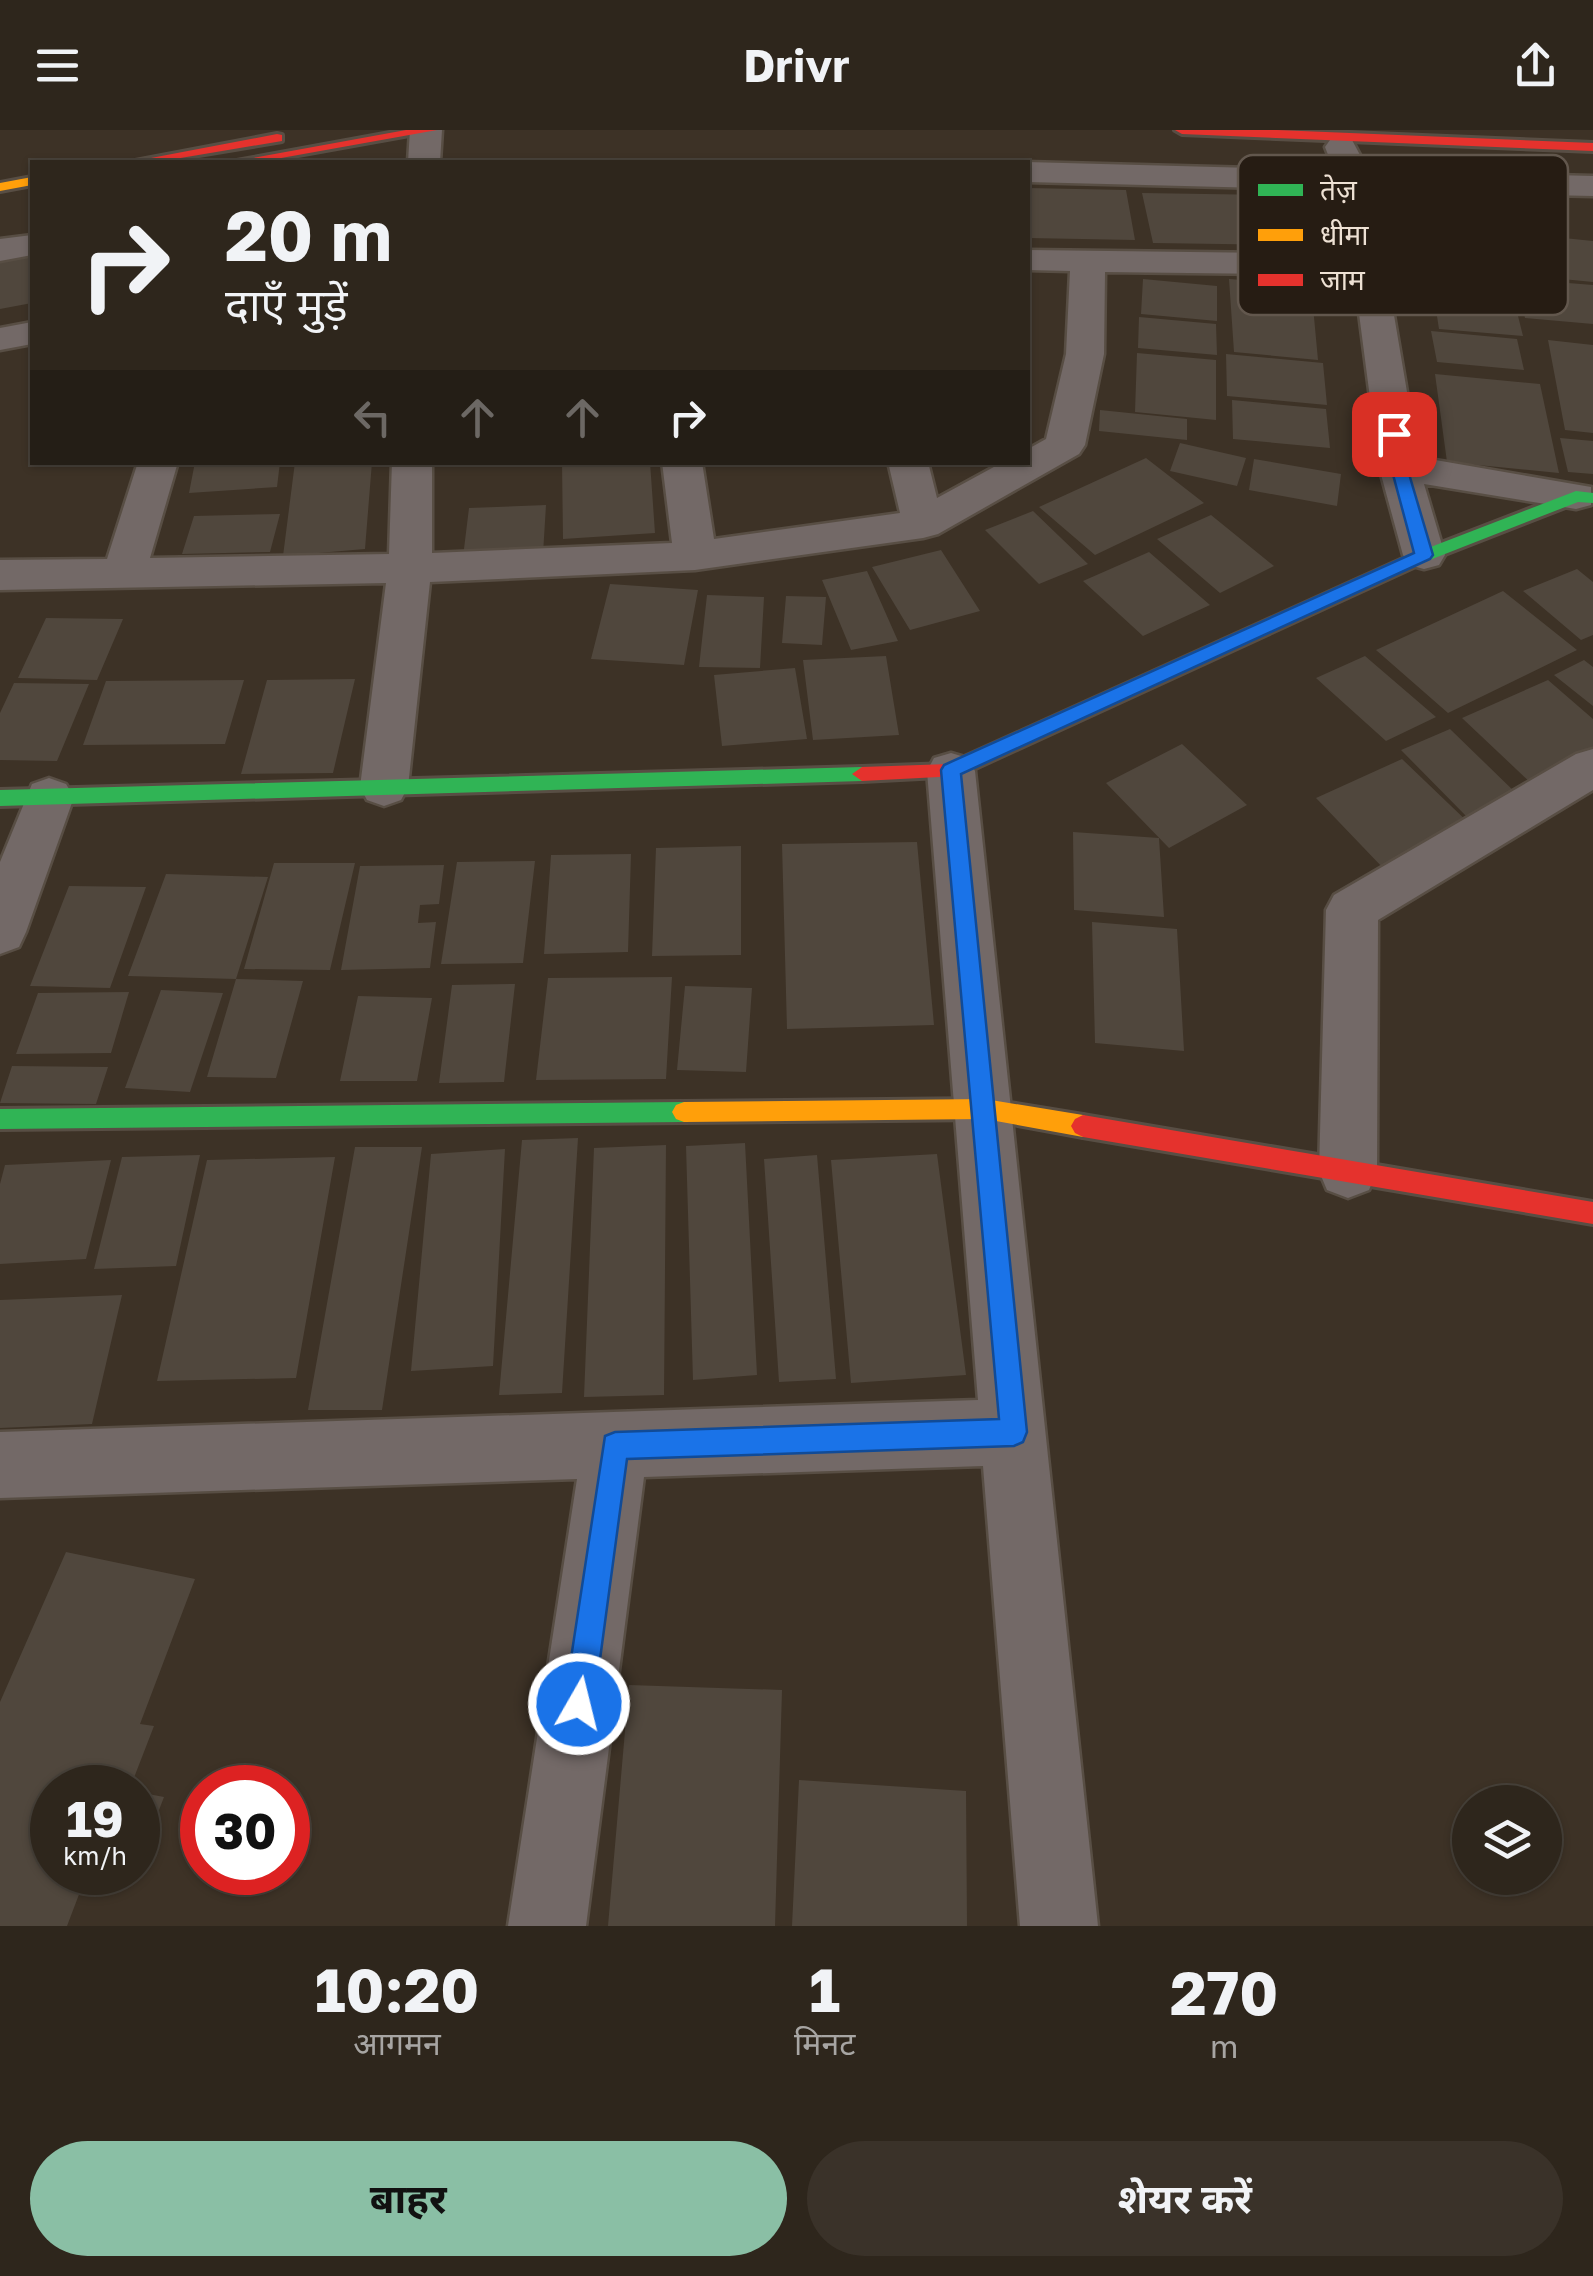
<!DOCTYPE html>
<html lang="hi">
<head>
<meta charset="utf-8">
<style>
	:root { --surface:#2e261c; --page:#3a3229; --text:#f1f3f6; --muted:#a7a5a3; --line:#49433b; --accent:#8abfa5 }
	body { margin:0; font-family:"Golos Text","Noto Sans Devanagari",sans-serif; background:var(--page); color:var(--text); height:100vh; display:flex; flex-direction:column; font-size:38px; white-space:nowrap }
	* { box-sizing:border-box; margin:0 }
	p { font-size:32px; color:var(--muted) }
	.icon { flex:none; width:55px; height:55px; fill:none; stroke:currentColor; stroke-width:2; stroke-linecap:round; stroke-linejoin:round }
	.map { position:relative; height:1796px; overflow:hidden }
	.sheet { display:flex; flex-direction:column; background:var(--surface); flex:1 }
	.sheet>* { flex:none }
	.banner { position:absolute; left:30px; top:30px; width:1000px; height:305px; border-radius:0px; box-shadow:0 2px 8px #0004,0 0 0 2px var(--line); background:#2e261c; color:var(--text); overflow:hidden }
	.tools { position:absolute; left:1452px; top:1655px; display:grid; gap:20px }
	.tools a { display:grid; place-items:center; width:110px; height:110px; border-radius:50%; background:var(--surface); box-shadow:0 2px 8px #0004,0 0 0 2px var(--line); font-size:50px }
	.speed { position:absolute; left:30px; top:1635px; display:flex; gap:20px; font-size:50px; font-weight:700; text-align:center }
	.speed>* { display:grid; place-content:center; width:130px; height:130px; border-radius:50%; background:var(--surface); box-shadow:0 2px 8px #0004,0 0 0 2px var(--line); line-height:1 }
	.speed small { font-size:25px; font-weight:400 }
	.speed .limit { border:15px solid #d22; background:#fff; color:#111 }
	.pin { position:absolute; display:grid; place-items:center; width:85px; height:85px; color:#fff; margin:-42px; border-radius:20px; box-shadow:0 5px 15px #0006 }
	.me { position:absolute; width:110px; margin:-55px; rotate:8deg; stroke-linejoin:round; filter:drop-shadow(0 0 8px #0008) }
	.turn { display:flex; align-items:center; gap:35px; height:210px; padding:0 30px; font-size:45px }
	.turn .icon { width:130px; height:130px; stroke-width:2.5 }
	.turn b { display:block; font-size:70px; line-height:85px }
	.lanes { display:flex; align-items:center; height:95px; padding:0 30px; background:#0003; justify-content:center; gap:50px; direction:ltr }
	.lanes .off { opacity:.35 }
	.eta { display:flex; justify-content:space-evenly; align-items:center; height:170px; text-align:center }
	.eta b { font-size:60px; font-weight:700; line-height:70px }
	.primary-button { display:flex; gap:20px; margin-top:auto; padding:20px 30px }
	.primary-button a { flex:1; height:115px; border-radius:60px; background:var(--accent); color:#111; font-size:40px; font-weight:700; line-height:115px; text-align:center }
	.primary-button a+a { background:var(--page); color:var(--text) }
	header { display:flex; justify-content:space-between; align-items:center; height:130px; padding:0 30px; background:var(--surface); font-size:45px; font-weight:700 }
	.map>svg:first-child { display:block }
	.building { fill:#50473d }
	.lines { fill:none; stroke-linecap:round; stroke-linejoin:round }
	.street-casing { stroke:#584e44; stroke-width:5 }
	.fast-casing { stroke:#584e44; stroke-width:6 }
	.slow-casing { stroke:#584e44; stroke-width:6 }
	.jam-casing { stroke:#584e44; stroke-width:6 }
	.street { fill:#736967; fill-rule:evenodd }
	.fast { fill:#30b455; fill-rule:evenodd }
	.slow { fill:#ff9f0a; fill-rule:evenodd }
	.jam { fill:#e5322d; fill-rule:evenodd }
	.route { fill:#1a73e8; stroke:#114b97; stroke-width:2.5 }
	.key { fill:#261c13; stroke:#62574d; stroke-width:2.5 }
	.key-label { font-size:28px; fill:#eee1d4 }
</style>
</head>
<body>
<header><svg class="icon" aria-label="menu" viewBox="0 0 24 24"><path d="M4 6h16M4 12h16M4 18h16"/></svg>Drivr<svg class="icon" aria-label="share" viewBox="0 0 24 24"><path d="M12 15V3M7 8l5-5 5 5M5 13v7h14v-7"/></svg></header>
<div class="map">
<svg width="1593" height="1796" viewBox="0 0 1593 1796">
	<rect width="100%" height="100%" fill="#3d3226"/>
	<!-- building -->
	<path class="building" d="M1028,58L1126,60L1135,110L1028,108Z
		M1142,63L1271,65L1286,115L1153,113Z
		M1513,103L1593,111V152L1521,145Z
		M32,126V173L0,179V132Z
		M1143,149L1217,156V191L1141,184Z
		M1229,149L1311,155L1318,230L1234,222Z
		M1516,149L1593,155V194L1525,188Z
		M1434,167L1515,174L1523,206L1439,199Z
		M1139,187L1216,194L1217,225L1138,218Z
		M1431,201L1517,209L1524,240L1437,232Z
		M1548,210L1593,215V303L1565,300Z
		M1137,223L1216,230V290L1135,282Z
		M1226,224L1323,233L1327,275L1227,266Z
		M1435,244L1540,254L1559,343L1447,332Z
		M1232,270L1326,279L1330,318L1233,309Z
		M1100,280L1187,289V310L1099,301Z
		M1560,308L1593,311V344L1568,342Z
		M1180,313L1246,328L1237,356L1170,341Z
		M1146,328L1204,373L1095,425L1039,377Z
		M1254,329L1341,344L1337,376L1249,360Z
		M195,332H280L277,357L189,363Z
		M295,332H372L365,419L283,426Z
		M562,332H650L655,403L563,409Z
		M546,375L543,424L463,427L469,378Z
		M1033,381L1088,434L1039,454L985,400Z
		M280,384L270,422L182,424L194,386Z
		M1211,385L1274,436L1220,463L1157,409Z
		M941,420L980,481L910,500L872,437Z
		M1149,422L1210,475L1143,506L1083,451Z
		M1577,439L1593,452V505L1581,510L1523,461Z
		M867,441L898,511L851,520L822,450Z
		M610,454L698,460L684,535L591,529Z
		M1503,461L1577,520L1448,583L1376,520Z
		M707,465L764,467L760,538L699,537Z
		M786,466L826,467L822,515L782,513Z
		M46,488L123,489L97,550L18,548Z
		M886,526L899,605L813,610L803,530Z
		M1365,526L1436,587L1386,611L1316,548Z
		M1584,530L1593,537V576L1554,545Z
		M795,538L807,609L722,616L714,545Z
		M355,549L333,643L241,644L267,550Z
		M244,550L225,614L83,615L106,551Z
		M1548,550L1593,589V627L1533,655L1462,588Z
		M14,553L89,554L57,631L0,630V583Z
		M1450,599L1519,666L1468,688L1401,620Z
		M1182,614L1247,675L1169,718L1106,653Z
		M1402,629L1473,697L1384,739L1316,668Z
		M1073,702L1159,708L1164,787L1074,780Z
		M917,712L934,895L787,899L782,714Z
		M741,716V825L652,826L656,718Z
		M631,724L628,822L544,824L551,725Z
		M535,731L523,833L441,834L457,732Z
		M274,733H355L330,840L244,839Z
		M444,735L439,774L420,775L418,793L436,792L430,838L341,840L360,736Z
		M166,744L268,747L236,849L128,846Z
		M69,756L146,757L110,858L30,856Z
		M1092,792L1177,799L1184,921L1095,913Z
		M672,847L666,949L536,950L548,848Z
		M236,849L303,851L276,948L207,947Z
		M515,854L504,952L439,953L452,855Z
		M685,856L752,858L746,942L677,940Z
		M161,860L223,863L190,962L125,958Z
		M129,862L111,923L16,924L38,863Z
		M358,866L432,868L417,951H340Z
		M12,936L108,937L96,974L0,973Z
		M578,1008L562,1263L499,1265L522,1010Z
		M745,1013L757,1245L693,1250L686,1016Z
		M666,1015L664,1265L584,1267L594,1018Z
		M355,1017H422L382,1280H308Z
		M505,1019L493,1236L411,1241L431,1024Z
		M937,1024L966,1245L851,1253L831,1030Z
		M200,1025L176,1136L94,1139L122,1027Z
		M817,1025L836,1249L779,1252L764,1029Z
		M335,1027L296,1248L157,1251L207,1030Z
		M111,1030L86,1129L0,1134V1054L5,1035Z
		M122,1165L92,1294L0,1298V1170Z
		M66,1422L195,1449L140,1594L154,1596L130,1658H52V1742H135L130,1756L86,1746L67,1796H0V1572Z
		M629,1555L782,1560L775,1796H608Z
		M799,1650L966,1661L967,1796H792Z
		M138,1662L164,1667L138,1735Z"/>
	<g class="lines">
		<defs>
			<path id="street" d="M410,0H442L440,32H408Z
				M1341,7L1352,10L1368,40L1593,46V66L1373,61L1418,327L1591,357V375L1576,379L1424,354L1445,425L1439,435L1424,439L1409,435L1403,425L1379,337L1354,145L1105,142L1104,224L1085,315L1079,324L938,404L923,408L695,440L430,452L408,657L401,670L384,676L367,670L360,657L386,453L0,460V430L107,429L138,332H178L150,428L389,424L392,332H432V423L672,413L662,332H702L714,409L900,383L888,332H928L937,368L1003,332H1028V319L1046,309L1066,224L1070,141L1028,140V120L1350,124L1340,60L1028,52L1026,32L1334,40L1325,17L1330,10Z
				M32,105V125L0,131V109Z
				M32,192V214L0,220V198Z
				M1593,619V660L1378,790L1377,1041L1369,1060L1348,1068L1327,1060L1319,1041L1326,780L1334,765L1576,624Z
				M951,623L968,628L975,641L1098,1796H1020L983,1336L644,1347L586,1796H508L577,1349L0,1368V1302L978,1270L927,641L934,628Z
				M49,648L66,654L74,667L26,802L19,817L0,824V732L32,654Z"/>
			<path id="fast" d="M1576,361L1593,363V373L1578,372L1422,433L1416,435L1407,429L1410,425Z
				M862,637L872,644L862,651L0,676V660Z
				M684,972L692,975L696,982L692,989L684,992L0,999V979Z"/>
			<path id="slow" d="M32,47V55L0,61V53Z
				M985,969L1083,985L1091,989L1095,996L1091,1003L1083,1007L985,989L684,992L676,989L672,982L676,975L684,972Z"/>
			<path id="jam" d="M406,0H437L259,32H231Z
				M1175,0H1277L1593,13V21L1182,4Z
				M277,4L282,5V11L157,32H130Z
				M1416,423L1422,425V433L958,646L862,651L852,644L862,637L949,634Z
				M1083,985L1593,1072V1094L1083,1007L1075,1003L1071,996L1075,989Z"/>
		</defs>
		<!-- street casing -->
		<use href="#street" class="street-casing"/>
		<!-- fast casing -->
		<use href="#fast" class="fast-casing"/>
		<!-- slow casing -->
		<use href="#slow" class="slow-casing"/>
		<!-- jam casing -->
		<use href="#jam" class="jam-casing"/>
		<!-- street -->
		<use href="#street" class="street"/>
		<!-- fast -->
		<use href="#fast" class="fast"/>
		<!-- slow -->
		<use href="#slow" class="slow"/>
		<!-- jam -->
		<use href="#jam" class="jam"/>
	</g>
	<!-- route -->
	<path class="route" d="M1394,298L1402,304L1407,337L1433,425L1430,429L961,644L1027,1302L1023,1312L1014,1316L627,1329L594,1574L589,1585L579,1589L568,1585L564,1574L605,1306L615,1302L999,1289L941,640L944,635L1414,423L1391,337L1386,304Z"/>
	<!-- legend -->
	<rect x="1238" y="25" width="330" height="160" rx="15" class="key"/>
	<rect x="1258" y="54" width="45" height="12" fill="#30b455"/>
	<rect x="1258" y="99" width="45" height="12" fill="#ff9f0a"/>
	<rect x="1258" y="144" width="45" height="12" fill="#e5322d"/>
	<g class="key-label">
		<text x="1320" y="70">तेज़</text>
		<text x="1320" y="115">धीमा</text>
		<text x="1320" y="160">जाम</text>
	</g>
</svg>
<div class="tools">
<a><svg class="icon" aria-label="layers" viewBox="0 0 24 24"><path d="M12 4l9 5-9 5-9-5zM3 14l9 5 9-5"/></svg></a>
</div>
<div class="speed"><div>19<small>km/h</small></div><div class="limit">30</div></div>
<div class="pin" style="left:1394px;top:304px;background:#d93025"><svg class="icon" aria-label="arrive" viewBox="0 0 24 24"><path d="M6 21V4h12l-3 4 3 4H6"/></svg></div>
<svg class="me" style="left:579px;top:1574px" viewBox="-20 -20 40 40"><circle r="17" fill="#1a73e8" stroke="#fff" stroke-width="3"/><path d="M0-11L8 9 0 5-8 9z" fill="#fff"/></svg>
<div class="banner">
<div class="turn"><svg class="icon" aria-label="right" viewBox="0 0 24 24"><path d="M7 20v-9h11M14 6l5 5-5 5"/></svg><div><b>20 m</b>दाएँ मुड़ें</div></div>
<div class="lanes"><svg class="icon off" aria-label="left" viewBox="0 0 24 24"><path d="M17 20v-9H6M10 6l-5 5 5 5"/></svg><svg class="icon off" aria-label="ahead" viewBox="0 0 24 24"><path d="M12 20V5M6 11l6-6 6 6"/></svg><svg class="icon off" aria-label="ahead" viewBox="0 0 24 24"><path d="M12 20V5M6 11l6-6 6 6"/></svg><svg class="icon" aria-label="right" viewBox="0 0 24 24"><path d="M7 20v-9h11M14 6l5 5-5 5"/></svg></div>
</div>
</div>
<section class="sheet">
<div class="eta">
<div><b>10:20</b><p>आगमन</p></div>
<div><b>1</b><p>मिनट</p></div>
<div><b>270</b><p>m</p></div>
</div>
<div class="primary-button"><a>बाहर</a><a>शेयर करें</a></div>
</section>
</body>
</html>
